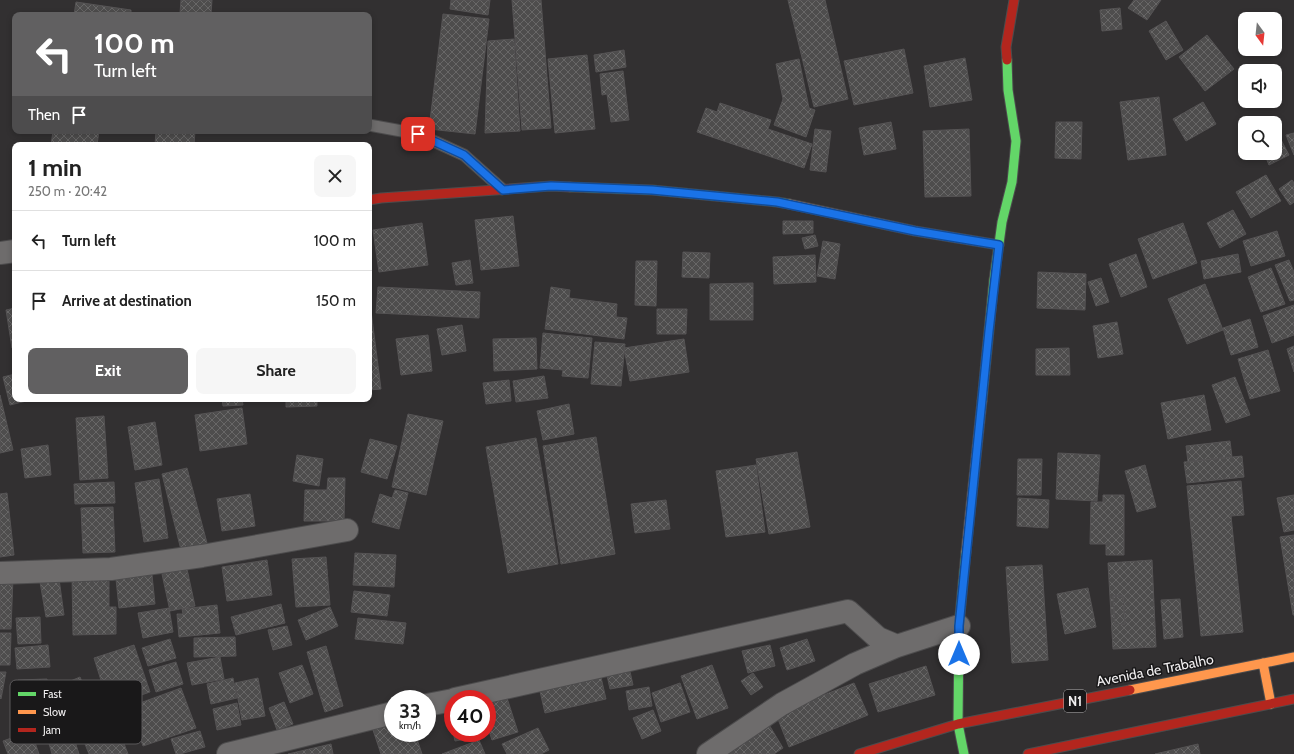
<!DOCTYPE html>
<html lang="en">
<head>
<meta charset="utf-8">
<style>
	:root { --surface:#fff; --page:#f6f6f6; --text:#222; --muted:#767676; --line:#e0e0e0; --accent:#616061 }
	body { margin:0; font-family:Cabin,sans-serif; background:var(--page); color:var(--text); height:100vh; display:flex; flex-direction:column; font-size:15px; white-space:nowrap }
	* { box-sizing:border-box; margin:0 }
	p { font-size:13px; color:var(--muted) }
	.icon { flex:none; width:22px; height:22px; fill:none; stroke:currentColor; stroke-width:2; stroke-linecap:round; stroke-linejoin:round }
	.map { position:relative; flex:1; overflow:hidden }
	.details { position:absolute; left:12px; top:142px; width:360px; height:260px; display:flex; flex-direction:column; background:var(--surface); border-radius:8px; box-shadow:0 2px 6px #0003 }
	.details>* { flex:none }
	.hud { position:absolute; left:12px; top:12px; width:360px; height:122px; border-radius:8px; box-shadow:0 2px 6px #0003; background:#616061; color:#fff; overflow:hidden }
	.needle { width:26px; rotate:165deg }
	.controls { position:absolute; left:1238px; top:12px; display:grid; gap:8px }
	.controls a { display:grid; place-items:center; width:44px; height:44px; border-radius:8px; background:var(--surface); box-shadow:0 2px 6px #0003; font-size:20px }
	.speed { position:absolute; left:384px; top:690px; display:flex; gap:8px; font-size:20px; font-weight:700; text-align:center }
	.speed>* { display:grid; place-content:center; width:52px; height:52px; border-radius:50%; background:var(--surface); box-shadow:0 2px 6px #0003; line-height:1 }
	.speed small { font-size:10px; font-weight:400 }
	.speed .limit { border:6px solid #d22; background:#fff; color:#111 }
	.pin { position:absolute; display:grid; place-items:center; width:34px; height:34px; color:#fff; margin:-17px; border-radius:8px; box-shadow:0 2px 6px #0006 }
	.me { position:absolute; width:44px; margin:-22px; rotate:0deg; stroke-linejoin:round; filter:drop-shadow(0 0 3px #0008) }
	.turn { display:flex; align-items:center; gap:14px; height:84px; padding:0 16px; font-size:18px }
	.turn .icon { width:52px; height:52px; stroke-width:2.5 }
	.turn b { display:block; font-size:28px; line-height:34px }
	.then { display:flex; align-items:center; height:38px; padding:0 16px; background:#0003; gap:8px; font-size:15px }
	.round { display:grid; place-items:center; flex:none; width:42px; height:42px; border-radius:8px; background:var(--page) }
	.summary { display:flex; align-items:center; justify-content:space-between; height:68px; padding:0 16px }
	h1 { font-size:24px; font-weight:700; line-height:30px }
	.cta { display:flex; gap:8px; margin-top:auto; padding:8px 16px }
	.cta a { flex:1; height:46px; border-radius:8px; background:var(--accent); color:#fff; font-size:16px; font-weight:700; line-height:46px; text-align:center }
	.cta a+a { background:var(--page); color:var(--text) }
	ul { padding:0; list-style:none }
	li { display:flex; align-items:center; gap:12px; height:60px; padding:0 16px; border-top:1px solid var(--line) }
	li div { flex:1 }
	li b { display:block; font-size:15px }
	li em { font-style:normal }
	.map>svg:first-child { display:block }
	.building { fill:url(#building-cross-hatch); stroke:#555354; fill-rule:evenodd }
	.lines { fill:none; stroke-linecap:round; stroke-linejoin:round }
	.lane-casing { stroke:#4d4c4d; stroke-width:13 }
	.street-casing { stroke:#4d4c4d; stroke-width:24 }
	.fast-casing { stroke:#4d4c4d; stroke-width:11 }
	.slow-casing { stroke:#4d4c4d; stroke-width:11 }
	.jam-casing { stroke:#4d4c4d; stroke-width:11 }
	.lane { stroke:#6e6c6c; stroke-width:11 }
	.street { stroke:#6e6c6c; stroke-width:22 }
	.fast { stroke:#63d668; stroke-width:9 }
	.slow { stroke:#ff974d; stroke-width:9 }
	.jam { stroke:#b3261e; stroke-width:9 }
	.route-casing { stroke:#114b97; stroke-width:10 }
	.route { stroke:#1a73e8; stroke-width:7 }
	.labels { text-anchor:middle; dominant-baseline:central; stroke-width:3; stroke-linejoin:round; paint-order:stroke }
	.shield { fill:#191819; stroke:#b0aeb0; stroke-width:1 }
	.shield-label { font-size:13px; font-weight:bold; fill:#f1eff0 }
	.street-label { font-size:14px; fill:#f1eff0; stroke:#191819 }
	.key { fill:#191819; stroke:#5a585a; stroke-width:1 }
	.key-label { font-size:11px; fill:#f1eff0 }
</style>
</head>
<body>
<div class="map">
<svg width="1294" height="754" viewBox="0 0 1294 754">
	<defs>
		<pattern id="building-cross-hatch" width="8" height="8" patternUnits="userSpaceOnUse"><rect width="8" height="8" fill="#4e4d4d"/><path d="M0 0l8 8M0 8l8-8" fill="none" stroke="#686767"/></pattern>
	</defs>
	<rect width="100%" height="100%" fill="#323031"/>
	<!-- building -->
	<path class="building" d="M181,0H212L211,14L180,13Z
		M451,0H490L488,15L450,9Z
		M512,0H541L551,128L522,130Z
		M788,0H825L848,99L814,107Z
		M1134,0H1161L1147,20L1128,8Z
		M76,2L131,10V15H74Z
		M1120,8L1122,29L1102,31L1100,10Z
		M443,14L489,19L475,134L429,129Z
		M1166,21L1183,50L1166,60L1149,31Z
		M1207,35L1234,69L1205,91L1179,57Z
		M514,39L520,131L485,133L488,41Z
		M904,49L913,93L854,105L844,61Z
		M624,50L626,67L596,72L594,55Z
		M587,55L595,129L555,133L548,59Z
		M965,58L972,100L930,107L924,66Z
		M799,59L809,108L815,110L806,137L774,125L783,99L776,64Z
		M623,71L629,120L611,122L607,94L602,95L600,74Z
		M1159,97L1166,155L1128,160L1120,102Z
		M1203,102L1216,124L1186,141L1173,119Z
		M720,103L771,120L768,129L812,144L804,168L697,132L706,108L717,112Z
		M891,122L896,149L864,155L859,128Z
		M1056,122H1082L1081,159L1055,158Z
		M815,129L831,131L826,172L810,170Z
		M969,129L971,196L925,197L923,131Z
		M53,131H99L97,145H51Z
		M156,131H195L194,145H155Z
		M1277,132L1289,155L1269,165L1264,153H1275V134Z
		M1294,133V155L1286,135Z
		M1266,175L1281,201L1251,218L1236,192Z
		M1292,180L1294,183V202L1290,205L1279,189Z
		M1233,210L1246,234L1220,248L1207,223Z
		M513,216L519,266L481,270L475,220Z
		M783,221H813V233L783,234Z
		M422,223L428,265L379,272L373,230Z
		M1183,223L1197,263L1153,279L1138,239Z
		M1277,231L1285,256L1251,266L1243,241Z
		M815,235L818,246L805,249L802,238Z
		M823,241L840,244L835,279L817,276Z
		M683,252L710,253L709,278L682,277Z
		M1136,254L1147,287L1121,297L1109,264Z
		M1238,254L1241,272L1204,279L1201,261Z
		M815,255L816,282L774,284L773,257Z
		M470,260L473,283L456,285L452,263Z
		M1289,260L1294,272V300L1290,301L1275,265Z
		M636,261H657L656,306L635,305Z
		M1271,268L1285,304L1261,312L1248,277Z
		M1038,272L1086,274L1085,310L1037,308Z
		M1101,278L1109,302L1096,306L1088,282Z
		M753,283V320H710V284Z
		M1205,284L1223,330L1187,344L1168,299Z
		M378,287L480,292L479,318L376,313Z
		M551,287L570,290L569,298L617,304L616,317L627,318L624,339L545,329Z
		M369,295L381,389L369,390Z
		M1294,305V335L1272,343L1263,316Z
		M15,308V348H12L6,310Z
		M657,309H687L686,334H657Z
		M1250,319L1258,347L1231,355L1223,328Z
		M1117,322L1123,354L1098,358L1093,326Z
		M462,325L466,351L442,355L437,329Z
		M543,333L592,338L588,378L562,376L563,370L540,368Z
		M428,335L432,371L401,375L396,339Z
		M536,338L537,369L494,371L493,339Z
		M684,339L689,372L630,381L624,348Z
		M595,342L625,344L621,386L591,384Z
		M1294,346V372L1287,349Z
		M1069,348L1070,375H1036V349Z
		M1268,350L1280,391L1250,399L1238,359Z
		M15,374V399H35L10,405L3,377Z
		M544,376L548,398L516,402L513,381Z
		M1235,377L1250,415L1226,423L1212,385Z
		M509,380L511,401L486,404L483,383Z
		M0,395L13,450L0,453Z
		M1204,395L1211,430L1168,439L1161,403Z
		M222,399H242L243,405L223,406Z
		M286,399H317V406L286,407Z
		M569,404L574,434L543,440L537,411Z
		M242,408L247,444L200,451L195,415Z
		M408,414L443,421L426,495L392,487Z
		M104,416L108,478L80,480L76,418Z
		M155,422L162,465L135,470L128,427Z
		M596,437L615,554L561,564L543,446Z
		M536,438L558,564L508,573L486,447Z
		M370,439L397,446L387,479L361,472Z
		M1230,441L1232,457L1188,462L1186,446Z
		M48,445L51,475L25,478L21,449Z
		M797,452L810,527L769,534L756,459Z
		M1058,453L1100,455L1097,501L1056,499Z
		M297,455L323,459L319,486L293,481Z
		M1242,456L1244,477L1187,483L1184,462Z
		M1018,459H1042L1041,495H1017Z
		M756,465L765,532L726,537L716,471Z
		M1145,465L1156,507L1137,512L1125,471Z
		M187,468L207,543L181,550L162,474Z
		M328,478H345L344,521H304L305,490H327Z
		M159,479L168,538L144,542L135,483Z
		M1241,481L1244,515L1231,516L1243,632L1201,636L1187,486Z
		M114,482L115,503L75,504L74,484Z
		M395,490L408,493L399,529L372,522L380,494L392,498Z
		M7,493L14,555L0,557V494Z
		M250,494L255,526L222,531L217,499Z
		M1103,495H1124V555H1106V544H1090L1091,502H1103Z
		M1294,495V530L1284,532L1277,498Z
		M1018,498L1049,500L1048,528L1017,526Z
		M666,500L670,529L635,533L631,504Z
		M113,507L115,552L83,553L81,508Z
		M1294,535V615H1293L1280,537Z
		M355,553L396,555L394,587L353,585Z
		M326,557L330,605L296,607L292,559Z
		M267,560L272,595L227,601L222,567Z
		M1152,560L1156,647L1113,649L1108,563ZM1113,596H1123L1125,624L1115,625Z
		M1042,565L1048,660L1012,663L1006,567Z
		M187,569L195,606L170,611L162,574Z
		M152,575L155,604L119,608L116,579Z
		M72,576H109V607H116V634L73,635Z
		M0,578H13L11,629H0Z
		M59,579L64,615L46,617L40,582Z
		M1088,588L1096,627L1065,634L1057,594Z
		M354,591L390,595L387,616L351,612Z
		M1113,596H1123L1125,624L1115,625Z
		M1180,599L1183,637L1164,639L1161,600Z
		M281,604L285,623L236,635L231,617Z
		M217,605L220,633L179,637L177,614H183L182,609Z
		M330,607L338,626L306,640L298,620Z
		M169,608L173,632L143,638L138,613Z
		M40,617L41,643L18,644L16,618Z
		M358,618L406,623L403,644L355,639Z
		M287,626L292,645L273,650L268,630Z
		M0,633H11L10,665H0Z
		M235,637L236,656L194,657V638Z
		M170,639L176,658L148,666L142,648Z
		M807,639L815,661L787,670L780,648Z
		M48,645L50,667L17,669L15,648Z
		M134,645L150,692L109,706L94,658Z
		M770,645L775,666L748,673L742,651Z
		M326,646L343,706L325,712L307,652Z
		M220,657L224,679L192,685L187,663Z
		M176,662L183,684L156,692L149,670Z
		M302,665L313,694L290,703L279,673Z
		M712,665L728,708L697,719L681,676Z
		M926,666L935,695L878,712L869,684Z
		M629,667L633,685L610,689L606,671Z
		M0,672H6L1,699L0,698Z
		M600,673L606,699L545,713L539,687Z
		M753,673L763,687L751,695L741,681Z
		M80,677L99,720L79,729L61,685Z
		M233,678L237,698L211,704L207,684Z
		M258,678L265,716L242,720L235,683Z
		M47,679L48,706L19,707L18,680Z
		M680,683L690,712L661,722L652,693Z
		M854,683L868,715L789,747L776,714Z
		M649,687L652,706L629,710L626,691Z
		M181,688L196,728L143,746L129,707Z
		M507,698L518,732L492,740L487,725V704Z
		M284,702L293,724L277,730L269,708Z
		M237,703L241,725L217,730L213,709Z
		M653,710L661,731L642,739L633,718Z
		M115,720L128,754H89L81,734Z
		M451,723H453V733H483V736L455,741Z
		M768,723L783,748L774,754H714Z
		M393,724V733H415L422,754H381L373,730Z
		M538,728L549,750L541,754H507L502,744Z
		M31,731L39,754H8L3,741Z
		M200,731L205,747L180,754H176L171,739Z
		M72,732L79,754H52L48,740Z
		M479,740L485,754H442Z
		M331,744L333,754H288Z
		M1198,744L1200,754H1155Z"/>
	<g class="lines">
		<defs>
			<path id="lane" d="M369,125L418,134L464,155L502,189"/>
			<path id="street" d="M0,253L15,251
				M0,573L111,569L202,556L347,530
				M455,699L848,611L878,638L897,646
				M427,705L453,700
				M228,754L393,713
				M708,754L782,704L855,664L897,646L959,626"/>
			<path id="fast" d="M570,187L652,190L777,202L789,204
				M982,401L994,280L1002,222L1012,182L1016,141L1008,90L1007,60
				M964,754L958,724L959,626L966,552"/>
			<path id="slow" d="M789,204L915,231L999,245
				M966,552L982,401
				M1263,663L1271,704
				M1130,690L1294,657"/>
			<path id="jam" d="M1007,60L1006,47L1014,0
				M369,200L381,198L551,186L570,187
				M859,754L958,724L1130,690
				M1028,754L1294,699"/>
		</defs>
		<!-- lane casing -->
		<use href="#lane" class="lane-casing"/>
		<!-- street casing -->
		<use href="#street" class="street-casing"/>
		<!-- fast casing -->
		<use href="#fast" class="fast-casing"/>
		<!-- slow casing -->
		<use href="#slow" class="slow-casing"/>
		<!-- jam casing -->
		<use href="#jam" class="jam-casing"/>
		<!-- lane -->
		<use href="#lane" class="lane"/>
		<!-- street -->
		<use href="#street" class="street"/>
		<!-- fast -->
		<use href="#fast" class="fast"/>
		<!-- slow -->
		<use href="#slow" class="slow"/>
		<!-- jam -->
		<use href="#jam" class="jam"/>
	</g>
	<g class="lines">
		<defs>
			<path id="route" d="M418,134L464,155L503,190L551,186L652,190L777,202L915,231L999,245L989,331L959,626V654"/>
		</defs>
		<!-- route casing -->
		<use href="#route" class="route-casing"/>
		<!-- route -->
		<use href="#route" class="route"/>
	</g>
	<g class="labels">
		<!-- shield labels -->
		<rect class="shield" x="1064" y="690" width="22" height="22" rx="3"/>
		<g class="shield-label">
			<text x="1075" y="701">N1</text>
		</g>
		<!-- street labels -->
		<g class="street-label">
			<text transform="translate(1155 670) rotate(-11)">Avenida de Trabalho</text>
		</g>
	</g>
	<!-- legend -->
	<rect x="10" y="680" width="132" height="64" rx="6" class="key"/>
	<rect x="18" y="692" width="18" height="4" fill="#63d668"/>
	<rect x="18" y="710" width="18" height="4" fill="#ff974d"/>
	<rect x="18" y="728" width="18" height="4" fill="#b3261e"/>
	<g class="key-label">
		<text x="43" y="698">Fast</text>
		<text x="43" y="716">Slow</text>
		<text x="43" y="734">Jam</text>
	</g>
</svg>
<div class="controls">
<a><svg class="needle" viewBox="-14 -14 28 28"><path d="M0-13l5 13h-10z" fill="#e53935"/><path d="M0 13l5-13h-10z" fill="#767676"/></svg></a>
<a><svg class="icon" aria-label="sound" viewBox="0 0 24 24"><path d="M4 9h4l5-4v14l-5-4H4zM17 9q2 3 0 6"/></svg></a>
<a><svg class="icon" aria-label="search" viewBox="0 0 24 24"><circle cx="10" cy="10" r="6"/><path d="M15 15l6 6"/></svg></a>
</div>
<div class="speed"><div>33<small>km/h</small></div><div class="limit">40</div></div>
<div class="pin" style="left:418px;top:134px;background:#d93025"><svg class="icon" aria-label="arrive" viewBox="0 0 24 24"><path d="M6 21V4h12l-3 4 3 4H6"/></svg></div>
<svg class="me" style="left:959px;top:654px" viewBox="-20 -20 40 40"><circle r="19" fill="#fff"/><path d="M0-13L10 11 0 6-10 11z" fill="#1a73e8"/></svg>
<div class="hud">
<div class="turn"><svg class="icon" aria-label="left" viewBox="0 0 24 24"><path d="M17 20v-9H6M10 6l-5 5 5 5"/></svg><div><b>100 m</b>Turn left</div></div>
<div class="then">Then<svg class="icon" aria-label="arrive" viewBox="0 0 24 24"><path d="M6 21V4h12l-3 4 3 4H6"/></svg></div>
</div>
<section class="details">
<div class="summary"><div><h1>1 min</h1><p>250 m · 20:42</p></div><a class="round"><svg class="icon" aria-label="close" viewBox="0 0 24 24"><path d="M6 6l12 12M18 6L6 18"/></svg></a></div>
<ul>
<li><svg class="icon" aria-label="left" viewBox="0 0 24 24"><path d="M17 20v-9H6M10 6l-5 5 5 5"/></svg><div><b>Turn left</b></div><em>100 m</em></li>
<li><svg class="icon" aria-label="arrive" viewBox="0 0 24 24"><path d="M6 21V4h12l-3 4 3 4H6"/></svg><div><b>Arrive at destination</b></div><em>150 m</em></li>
</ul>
<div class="cta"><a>Exit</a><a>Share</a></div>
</section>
</div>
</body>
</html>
